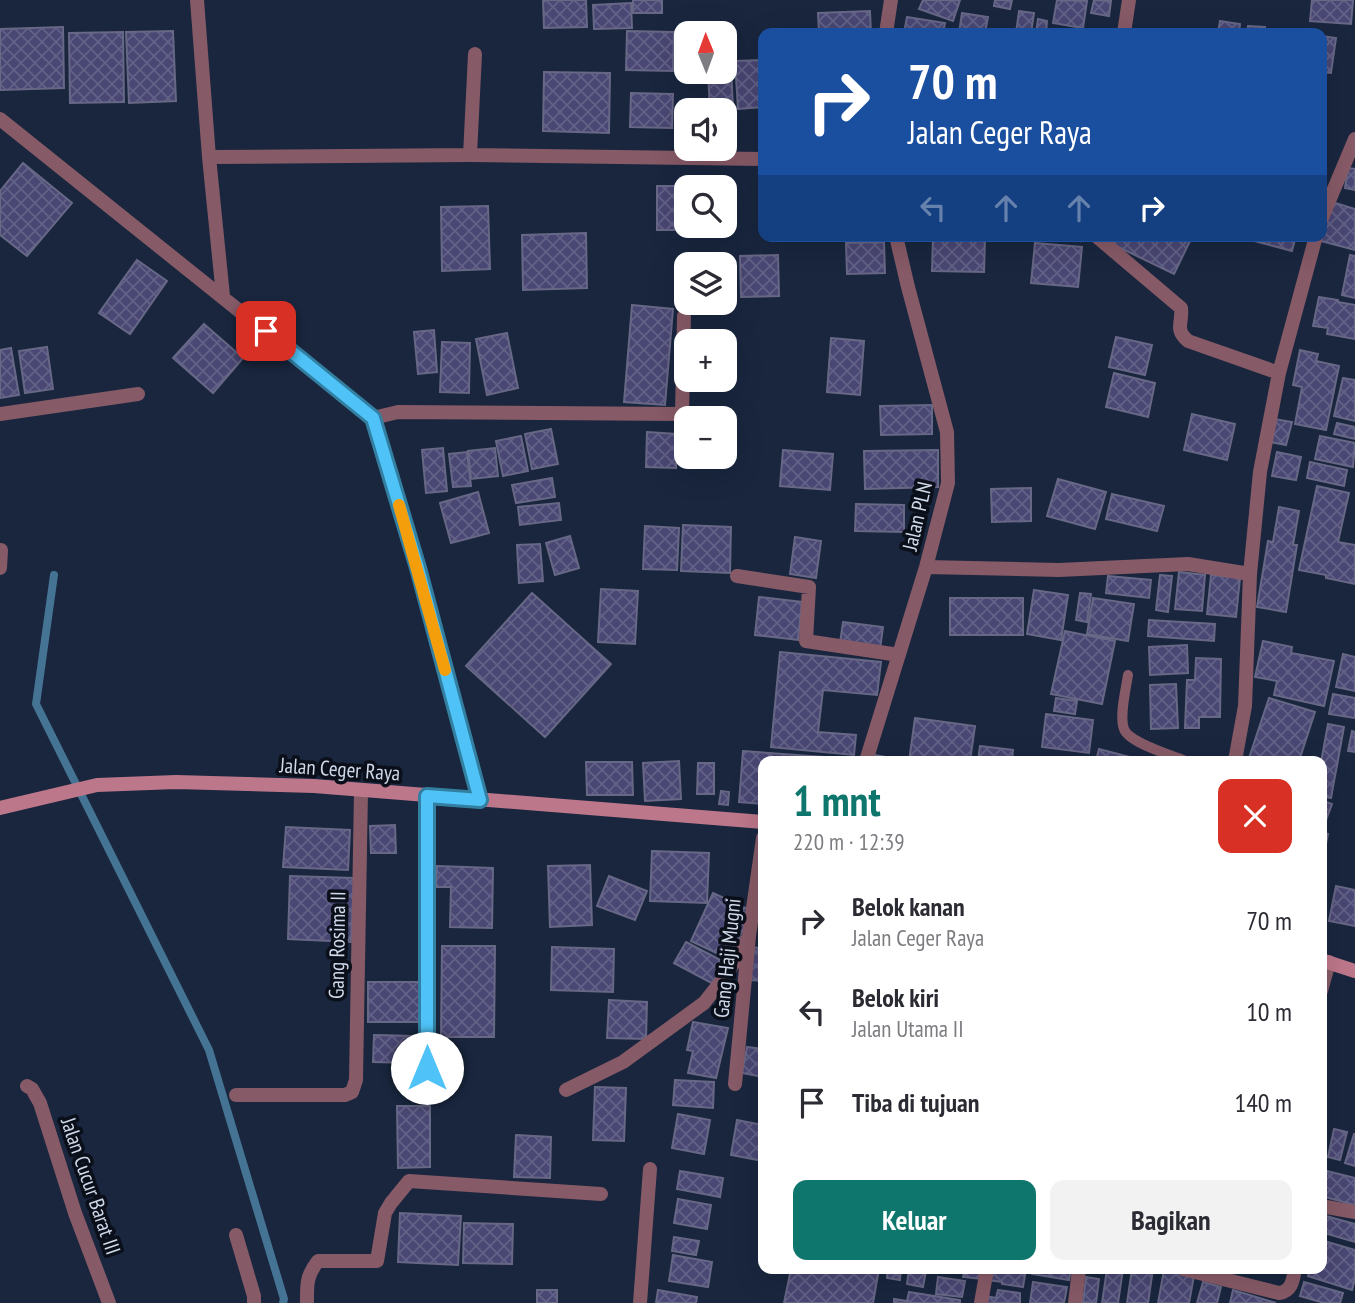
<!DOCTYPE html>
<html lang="id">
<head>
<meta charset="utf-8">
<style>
	:root { --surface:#fff; --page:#f2f2f3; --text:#2b2b33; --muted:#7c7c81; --accent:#0f766e }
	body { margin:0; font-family:"PT Sans Narrow",sans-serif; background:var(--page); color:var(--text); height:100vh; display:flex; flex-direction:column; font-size:26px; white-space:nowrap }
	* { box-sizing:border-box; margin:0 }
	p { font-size:23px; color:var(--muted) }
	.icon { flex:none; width:38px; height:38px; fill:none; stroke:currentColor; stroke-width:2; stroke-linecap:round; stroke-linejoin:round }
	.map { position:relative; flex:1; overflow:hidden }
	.side { position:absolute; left:758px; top:756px; width:569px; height:518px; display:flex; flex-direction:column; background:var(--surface); border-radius:14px; box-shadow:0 7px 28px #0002 }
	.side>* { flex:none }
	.top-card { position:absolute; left:758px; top:28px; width:569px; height:214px; border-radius:14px; box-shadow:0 7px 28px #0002; background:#1a4fa0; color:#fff; overflow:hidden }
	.needle { width:46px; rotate:359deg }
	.buttons { position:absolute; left:674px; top:21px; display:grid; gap:14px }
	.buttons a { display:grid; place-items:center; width:63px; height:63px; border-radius:14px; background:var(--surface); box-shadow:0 7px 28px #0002; font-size:35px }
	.pin { position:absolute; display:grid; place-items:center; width:60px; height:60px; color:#fff; margin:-30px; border-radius:14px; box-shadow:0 4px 10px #0006 }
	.me { position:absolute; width:77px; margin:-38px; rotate:0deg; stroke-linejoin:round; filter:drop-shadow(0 0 5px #0008) }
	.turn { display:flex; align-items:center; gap:24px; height:147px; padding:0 35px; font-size:32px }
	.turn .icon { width:91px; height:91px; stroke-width:2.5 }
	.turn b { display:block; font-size:49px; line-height:60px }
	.lanes { display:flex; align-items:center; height:66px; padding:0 35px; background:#0003; justify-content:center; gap:35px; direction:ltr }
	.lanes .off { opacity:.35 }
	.round { display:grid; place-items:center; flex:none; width:74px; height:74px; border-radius:14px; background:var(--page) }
	.summary { display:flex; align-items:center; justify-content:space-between; height:119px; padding:0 35px }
	h1 { font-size:42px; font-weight:700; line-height:52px; color:var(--accent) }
	.action { display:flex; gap:14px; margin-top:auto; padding:14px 35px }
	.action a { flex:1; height:80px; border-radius:14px; background:var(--accent); color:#fff; font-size:28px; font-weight:700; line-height:80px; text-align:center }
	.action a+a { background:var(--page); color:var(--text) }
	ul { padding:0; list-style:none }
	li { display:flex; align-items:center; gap:21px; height:91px; padding:0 35px }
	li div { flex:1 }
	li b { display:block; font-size:26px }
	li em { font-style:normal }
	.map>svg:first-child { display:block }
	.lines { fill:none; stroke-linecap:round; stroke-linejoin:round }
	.stream { stroke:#457394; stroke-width:8 }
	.building { fill:url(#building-cross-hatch); stroke:#676786; stroke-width:2 }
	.lane { stroke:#865a66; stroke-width:10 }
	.street { stroke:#865a66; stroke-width:14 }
	.secondary { stroke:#bd778a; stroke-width:14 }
	.route-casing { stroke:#337fa1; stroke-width:18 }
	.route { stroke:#4fc3f7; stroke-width:12 }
	.slow { stroke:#f59e0b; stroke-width:12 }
	.labels { text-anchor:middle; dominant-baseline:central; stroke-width:7; stroke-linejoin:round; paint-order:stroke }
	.street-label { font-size:21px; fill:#cfd9e9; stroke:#0a0f1a }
</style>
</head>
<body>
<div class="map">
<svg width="1355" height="1303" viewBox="0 0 1355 1303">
	<defs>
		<pattern id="building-cross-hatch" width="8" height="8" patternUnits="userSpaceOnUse" patternTransform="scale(1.75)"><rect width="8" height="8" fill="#494773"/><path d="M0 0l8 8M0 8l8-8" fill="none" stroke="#626187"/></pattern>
	</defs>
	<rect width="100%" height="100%" fill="#19263e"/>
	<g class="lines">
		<!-- stream -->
		<path class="stream" d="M54,575L36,704L209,1050L284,1299L283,1303"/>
	</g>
	<!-- building -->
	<path class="building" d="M543,0H586L587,27L544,28Z
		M633,0H662V13H633Z
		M923,0H960L953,21L919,9Z
		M995,0H1012L1010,9L994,6Z
		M1057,0L1087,1L1083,28L1053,23Z
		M1094,0L1111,1L1109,16L1091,13Z
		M1312,0H1353L1351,24L1310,21Z
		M631,3L632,28L594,29L593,5Z
		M870,11L871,33H819L818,13Z
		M1019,11L1034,13L1031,33H1016Z
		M962,13L988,17L985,33H959Z
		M907,17L945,23L943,33H904Z
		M1038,19L1047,21L1046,33H1036Z
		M1220,21L1240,24L1239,33H1218Z
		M1248,26L1265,27V33H1247Z
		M63,27L64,88L0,90V29Z
		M173,31L176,101L129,103L126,32Z
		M627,31L674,32L673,71L626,70Z
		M123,32L124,102L70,103L69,33Z
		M1321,36L1336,38L1331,73L1321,72Z
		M763,60V107L738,109L735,61Z
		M731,65L733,109L710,110L708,72H724V66Z
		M544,72L610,73L609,133L543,131Z
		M631,93L673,94L672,128L630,127Z
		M23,163L72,203L27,256L0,235V191Z
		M1348,168L1355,169V190L1345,188Z
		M657,186H695V187H686V226H695V230H657Z
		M724,192H727L728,223H724Z
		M1332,202L1355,209V250L1321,241Z
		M488,206L490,269L442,271L441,207Z
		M586,233L587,288L523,290L522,235Z
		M796,236H829L830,241H796Z
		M1042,236H1081V241Z
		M1113,236L1192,237L1174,274L1110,243Z
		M1248,236H1296L1292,251L1247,239Z
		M933,237L985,238L984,272L932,271Z
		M884,242L885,273L847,274L846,243Z
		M1035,243L1082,247L1078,287L1031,283Z
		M778,255L779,296L741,297L740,256Z
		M1350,255L1355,256V298L1342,295Z
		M137,260L167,281L130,334L99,313Z
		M724,276H726L727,311L701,312V303H724Z
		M1319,297L1338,300V302L1355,305V339L1327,334L1328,328L1313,326Z
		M632,305L673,309L665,405L624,402Z
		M204,324L243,358L213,393L173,358Z
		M434,330L437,372L418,374L414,332Z
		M507,333L518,388L487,395L476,339Z
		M1116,337L1152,345L1145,375L1109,367Z
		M831,338L864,341L860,395L827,392Z
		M442,342L470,343L469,393L440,392Z
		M47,347L53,389L25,393L19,351Z
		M11,348L19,395L0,398V350Z
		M1300,350L1318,354L1316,361L1339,366L1326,430L1295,424L1302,387L1293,385Z
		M1114,373L1155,383L1148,417L1106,407Z
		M1343,378L1355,380V421L1334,416Z
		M932,405V434L881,435L880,406Z
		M1192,414L1235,424L1227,460L1184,450Z
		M1274,419L1292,422L1286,445L1270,442Z
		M1337,423L1355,427V439L1334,434Z
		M551,429L558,464L532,469L525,434Z
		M647,432L677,434L676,468L646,467Z
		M521,436L528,471L503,476L496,441Z
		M1320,436L1355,443L1353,467L1315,459Z
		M443,448L447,491L426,493L422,450Z
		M495,448L498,476L471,479L468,451Z
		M783,450L833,454L830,490L780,486Z
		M938,450V487L865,489L864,451Z
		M467,452L471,486L453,487L449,454Z
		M1277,452L1301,457L1296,480L1272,476Z
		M1310,462L1347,470L1344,486L1307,478Z
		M552,478L555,497L516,503L512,485Z
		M1058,479L1106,492L1095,529L1047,516Z
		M1317,486L1349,493L1338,542L1355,545V584L1326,578V575L1299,570Z
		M1031,488V521L992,522L991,489Z
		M478,492L489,533L451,543L440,503Z
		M1112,494L1164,506L1157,531L1106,519Z
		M559,503L561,520L520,525L518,507Z
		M856,504L904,505V532L855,531Z
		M1279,507L1299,511L1293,545H1297L1286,612L1257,607L1268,541L1273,542Z
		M683,525L731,527L730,573L681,571Z
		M645,526L679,528L677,570L643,569Z
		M570,536L579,568L555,575L546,543Z
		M795,537L821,541L816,578L790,574Z
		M540,544L543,581L519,583L517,545Z
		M1179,572L1205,575L1202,611L1175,609Z
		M1160,575L1172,576L1168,612L1156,610Z
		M1211,575L1240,578L1236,617L1207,614Z
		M1108,576L1151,580L1149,598L1106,593Z
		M601,589L638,591L635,644L598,642Z
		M1034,590L1068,595L1061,640L1027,634Z
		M532,593L611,664L545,737L466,666Z
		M1080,593L1091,594L1087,622L1076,620Z
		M759,597L802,602L798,640L755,635Z
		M950,598H1023V635H950Z
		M1093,598L1134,604L1128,641L1087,634Z
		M1149,620L1215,624L1214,641L1148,636Z
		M843,622L883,627L880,649L840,643Z
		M1065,631L1115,641L1102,704L1051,694Z
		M1263,641L1292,647L1291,653L1334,661L1324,706L1274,695L1277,681L1255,677Z
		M1187,645L1188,673L1150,675L1149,647Z
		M780,652L881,662L877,695L823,690L818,732L856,735L854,755L771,747Z
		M1343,654L1355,657V691L1336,687Z
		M1196,658L1221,659L1220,717H1199V728H1185L1187,680H1195Z
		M1176,684L1178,728L1151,729L1150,685Z
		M1333,694L1355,698V718L1329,714Z
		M1056,698L1077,701L1075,714L1054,711Z
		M1269,698L1315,712L1299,761H1248Z
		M1046,714L1093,720L1089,753L1042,747Z
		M915,718L975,726L970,761H909Z
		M1328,724L1344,727L1331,798L1321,796V762Z
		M1352,731L1355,732V752L1348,751Z
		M980,746L1013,750L1012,761H978Z
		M1099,749L1145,761H1096Z
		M743,751L851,759L850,761H763V804L739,802Z
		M875,755L906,761H874Z
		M679,761L681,799L645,801L643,763Z
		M586,762H632L633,795H587Z
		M698,763H714V794H697Z
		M721,791L729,792L728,805L719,804Z
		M1321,800L1332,804L1322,831H1321Z
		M395,825L396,853H371L370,826Z
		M286,827L350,830L348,870L283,867Z
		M1321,832L1328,834L1322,863L1321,862Z
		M652,851L709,853L707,903L650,901Z
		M590,865L592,925L550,927L548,866Z
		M437,866L493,868L492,928L450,927L451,887H436Z
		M290,876L354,878L351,942L288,939Z
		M609,876L647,891L635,920L597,906Z
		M1336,886L1355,890V926L1329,921Z
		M713,893L752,911L729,959L691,941Z
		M763,895V936L759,935Z
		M686,942L726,963L715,985L674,963Z
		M442,946H495L494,1037H441Z
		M552,947L614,949L613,992L551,990Z
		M753,947L763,949V981L750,980Z
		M368,982H420V1022H368Z
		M609,1000L647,1002L646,1039L607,1038Z
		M693,1022L728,1028L716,1078L688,1073L693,1051L687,1050Z
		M374,1035L414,1036L413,1063L373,1062Z
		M747,1047L763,1049V1077L742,1073Z
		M675,1080L714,1082L713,1108L673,1105Z
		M595,1087L626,1088L624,1141L593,1140Z
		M397,1106H430V1167L398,1168Z
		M678,1114L710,1120L704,1154L672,1148Z
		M737,1120L763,1125V1161L731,1155Z
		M1321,1128L1326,1129L1321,1150Z
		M1334,1129L1347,1132L1340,1160L1328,1157Z
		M1354,1134H1355V1166L1345,1163Z
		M516,1135L551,1137L550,1178L514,1177Z
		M1323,1170L1355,1178V1205L1321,1196V1177Z
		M680,1171L723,1178L720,1197L677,1189Z
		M678,1199L711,1205L707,1229L674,1223Z
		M400,1213L461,1216L458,1265L398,1262Z
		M1326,1216L1355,1224V1242L1321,1232Z
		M464,1223L513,1224L512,1264L463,1263Z
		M674,1237L699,1241L696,1255L672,1251Z
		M1321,1240L1355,1250V1279L1352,1290L1308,1276L1310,1269H1321Z
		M673,1255L712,1262L708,1287L669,1281Z
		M791,1269H879L873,1303H784Z
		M888,1269H901L900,1280L887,1278Z
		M909,1269L926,1271L923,1287L907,1284Z
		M965,1269H982L981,1279L963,1277Z
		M989,1269H1026L1023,1287L1002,1284V1282L987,1280Z
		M1033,1269H1071L1069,1280L1032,1274Z
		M1107,1269H1123L1118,1303H1102Z
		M1132,1269H1153L1148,1303H1127Z
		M1164,1270L1194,1276L1189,1303H1158Z
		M938,1277L965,1281L962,1297L936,1294Z
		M1086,1277L1099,1279L1096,1303L1083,1302Z
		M1033,1282L1067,1287L1064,1303H1030Z
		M1203,1282L1221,1287L1217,1303H1197Z
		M1304,1282L1343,1293L1340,1303H1324L1300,1296Z
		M537,1290H557V1303H537Z
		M658,1290L697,1297L696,1303H656Z
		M998,1290L1020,1293V1303H985L986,1296L996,1298Z
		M1233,1290L1276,1303H1230Z
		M909,1292L960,1300V1303H894V1299L907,1301Z"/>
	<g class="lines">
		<!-- lane -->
		<path class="lane" d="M1128,675C1126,689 1119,716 1124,729C1129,743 1171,755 1186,761"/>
		<!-- street -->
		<path class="street" d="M197,0L209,157L470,155L763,159
			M886,33L891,0
			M1124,33L1129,0
			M0,119L373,418L418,568L480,800
			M470,155L475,54
			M209,157L223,296
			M1321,220L1355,139
			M1096,236L1181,308C1183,323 1174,329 1188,341L1279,373
			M0,414L138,394
			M682,414L684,316
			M373,418L398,412L682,414L728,418
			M0,550H1L0,568
			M926,567L1059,570L1188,564L1250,574
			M737,576L809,587L806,641L899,655
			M866,761L926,567L948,483L947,432L908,287L896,236
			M1235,761L1245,706L1250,574L1260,472L1279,373L1316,236
			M427,796V1068
			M1321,991L1329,962
			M735,1084L749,936L763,838
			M27,1086L32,1089L40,1103L75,1213L109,1303
			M566,1090L623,1062L704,1003L727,974L747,940
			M236,1095H345L352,1092L356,1080L361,791
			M1321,1206L1355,1212
			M236,1235L254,1296V1303
			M1183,1269L1279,1293C1292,1291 1293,1280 1295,1269
			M307,1303C307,1285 306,1276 318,1261H377L385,1213L391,1203L409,1181L601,1194
			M640,1303L650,1169
			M981,1303L987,1269
			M1075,1303L1079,1269"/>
		<!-- secondary -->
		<path class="secondary" d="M0,808L97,785L176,782L314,786L763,822
			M1321,960L1355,971"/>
	</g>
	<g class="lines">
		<defs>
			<path id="route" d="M266,331L373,418L418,568L480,800L427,796V1068"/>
		</defs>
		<!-- route casing -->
		<use href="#route" class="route-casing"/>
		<!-- route -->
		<use href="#route" class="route"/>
		<!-- slow -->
		<path class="slow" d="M399,505L445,670"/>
	</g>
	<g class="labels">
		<!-- street labels -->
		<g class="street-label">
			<text transform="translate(917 516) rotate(-77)">Jalan PLN</text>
			<text transform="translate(340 769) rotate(4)">Jalan Ceger Raya</text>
			<text transform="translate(337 945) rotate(-89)">Gang Rosima II</text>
			<text transform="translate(727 958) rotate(-84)">Gang Haji Mugni</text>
			<text transform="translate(91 1186) rotate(71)">Jalan Cucur Barat III</text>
		</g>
	</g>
</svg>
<div class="buttons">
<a><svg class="needle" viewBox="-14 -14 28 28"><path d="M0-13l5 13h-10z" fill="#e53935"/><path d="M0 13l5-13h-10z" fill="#7c7c81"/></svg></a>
<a><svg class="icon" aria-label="sound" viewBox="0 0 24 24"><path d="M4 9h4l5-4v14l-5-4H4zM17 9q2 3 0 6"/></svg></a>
<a><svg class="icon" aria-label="search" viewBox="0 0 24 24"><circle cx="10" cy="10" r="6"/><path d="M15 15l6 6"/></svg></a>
<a><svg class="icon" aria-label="layers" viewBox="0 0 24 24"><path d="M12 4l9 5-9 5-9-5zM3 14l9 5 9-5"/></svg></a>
<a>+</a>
<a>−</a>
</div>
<div class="pin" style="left:266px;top:331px;background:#d93025"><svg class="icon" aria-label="arrive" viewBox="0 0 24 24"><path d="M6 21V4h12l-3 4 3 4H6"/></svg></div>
<svg class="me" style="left:427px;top:1068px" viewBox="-20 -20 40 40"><circle r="19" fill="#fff"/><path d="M0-13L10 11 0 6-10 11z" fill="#4fc3f7"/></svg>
<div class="top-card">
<div class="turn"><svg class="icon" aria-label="right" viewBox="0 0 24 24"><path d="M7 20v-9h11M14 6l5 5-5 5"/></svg><div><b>70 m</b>Jalan Ceger Raya</div></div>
<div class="lanes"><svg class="icon off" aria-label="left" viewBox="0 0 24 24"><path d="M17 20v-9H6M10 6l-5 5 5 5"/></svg><svg class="icon off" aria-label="ahead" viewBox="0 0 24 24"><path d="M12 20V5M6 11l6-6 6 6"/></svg><svg class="icon off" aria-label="ahead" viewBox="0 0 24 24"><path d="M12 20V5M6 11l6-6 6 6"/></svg><svg class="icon" aria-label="right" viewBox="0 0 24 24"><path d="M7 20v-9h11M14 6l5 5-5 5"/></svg></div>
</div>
<section class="side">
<div class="summary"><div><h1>1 mnt</h1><p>220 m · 12:39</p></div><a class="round" style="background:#d93025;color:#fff"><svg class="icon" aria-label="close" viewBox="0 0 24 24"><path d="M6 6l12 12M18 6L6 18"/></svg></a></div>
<ul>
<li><svg class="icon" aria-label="right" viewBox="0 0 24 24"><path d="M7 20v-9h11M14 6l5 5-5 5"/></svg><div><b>Belok kanan</b><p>Jalan Ceger Raya</p></div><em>70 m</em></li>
<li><svg class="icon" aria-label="left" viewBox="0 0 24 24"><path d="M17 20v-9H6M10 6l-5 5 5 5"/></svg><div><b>Belok kiri</b><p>Jalan Utama II</p></div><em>10 m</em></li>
<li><svg class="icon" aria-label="arrive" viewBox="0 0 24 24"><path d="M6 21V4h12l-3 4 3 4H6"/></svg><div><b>Tiba di tujuan</b></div><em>140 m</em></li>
</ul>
<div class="action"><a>Keluar</a><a>Bagikan</a></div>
</section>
</div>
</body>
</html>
